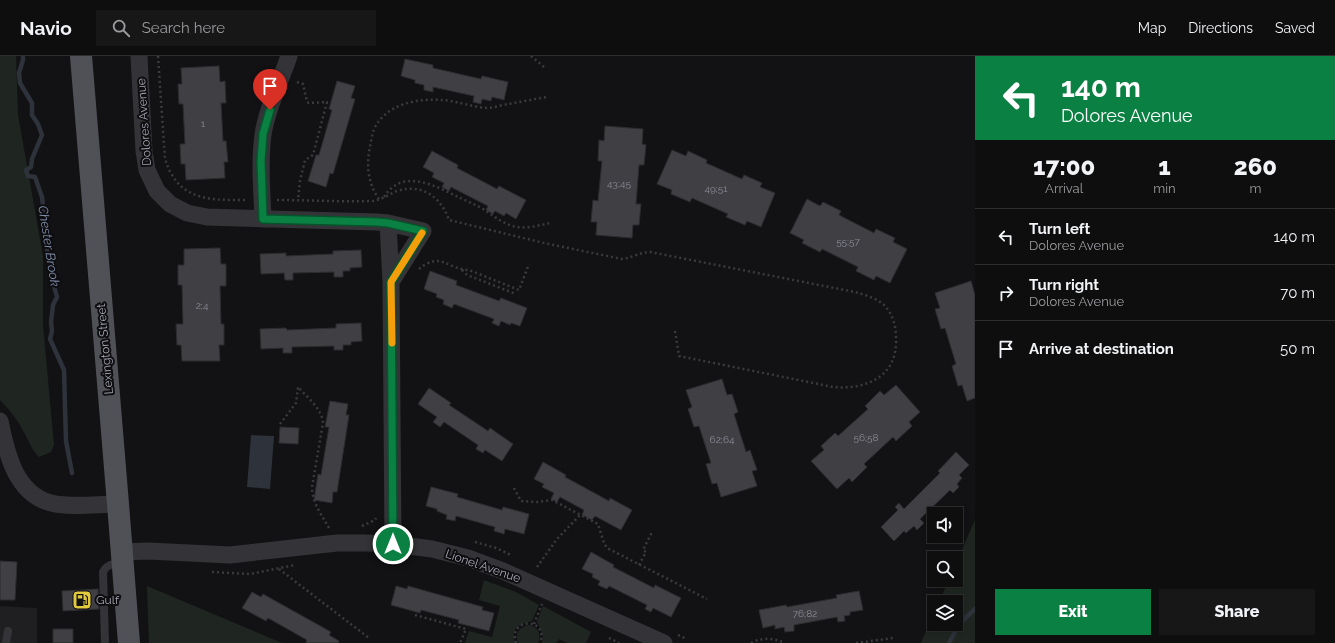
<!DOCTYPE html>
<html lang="en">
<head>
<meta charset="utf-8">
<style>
	:root { --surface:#0e0e0f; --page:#171718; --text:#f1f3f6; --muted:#9b9c9e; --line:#2e2e2f; --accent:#0b8043 }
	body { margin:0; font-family:Raleway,sans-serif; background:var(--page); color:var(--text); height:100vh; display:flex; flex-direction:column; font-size:15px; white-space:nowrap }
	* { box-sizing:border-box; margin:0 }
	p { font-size:13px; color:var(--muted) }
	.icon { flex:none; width:22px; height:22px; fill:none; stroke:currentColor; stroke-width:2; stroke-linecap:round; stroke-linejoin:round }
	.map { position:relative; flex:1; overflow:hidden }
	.sheet { display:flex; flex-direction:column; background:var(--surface); width:360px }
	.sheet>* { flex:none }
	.guide { background:#0b8043; color:#fff; overflow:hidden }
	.buttons { position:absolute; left:927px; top:451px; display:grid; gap:8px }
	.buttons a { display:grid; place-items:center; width:36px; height:36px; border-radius:0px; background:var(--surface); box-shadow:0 2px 6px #0003,0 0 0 1px var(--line); font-size:20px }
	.pin { position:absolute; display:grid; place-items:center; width:34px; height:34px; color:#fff; margin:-41px -17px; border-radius:50% 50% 50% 0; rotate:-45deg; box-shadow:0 0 4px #0007 }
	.pin .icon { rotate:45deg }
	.me { position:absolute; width:44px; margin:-22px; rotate:0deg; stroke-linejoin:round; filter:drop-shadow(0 0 3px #0008) }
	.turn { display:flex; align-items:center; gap:14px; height:84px; padding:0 20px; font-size:18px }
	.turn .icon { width:52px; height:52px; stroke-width:2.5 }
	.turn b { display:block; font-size:28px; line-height:34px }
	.eta { display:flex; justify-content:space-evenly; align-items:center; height:68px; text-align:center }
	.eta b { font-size:24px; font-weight:800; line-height:28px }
	.button { display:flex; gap:8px; margin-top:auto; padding:8px 20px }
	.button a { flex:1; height:46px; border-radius:0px; background:var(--accent); color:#fff; font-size:16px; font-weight:800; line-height:46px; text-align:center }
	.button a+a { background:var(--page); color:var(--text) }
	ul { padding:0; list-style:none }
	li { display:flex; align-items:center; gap:12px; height:56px; padding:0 20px; border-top:1px solid var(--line) }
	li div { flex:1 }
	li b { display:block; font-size:15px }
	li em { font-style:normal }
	header { display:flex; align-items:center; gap:24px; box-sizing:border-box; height:56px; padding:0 20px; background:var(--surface); border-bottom:1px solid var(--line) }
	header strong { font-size:19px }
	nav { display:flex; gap:22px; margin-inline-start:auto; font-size:14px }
	.search { width:280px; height:36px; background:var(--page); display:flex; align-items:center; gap:10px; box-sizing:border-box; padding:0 14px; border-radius:0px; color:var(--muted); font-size:15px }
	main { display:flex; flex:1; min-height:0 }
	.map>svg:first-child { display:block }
	.built { fill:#1f1e20 }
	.green { fill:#1f2621 }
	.water { fill:#2d323b }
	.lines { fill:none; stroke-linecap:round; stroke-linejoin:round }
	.stream { stroke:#2d323b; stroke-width:4.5 }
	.building { fill:#3f3f44; stroke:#2d2c2f }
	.path { stroke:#3a3a3f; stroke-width:2.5; stroke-dasharray:2 3; stroke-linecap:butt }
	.lane { stroke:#343438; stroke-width:8 }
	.street { stroke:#343438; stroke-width:17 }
	.primary { stroke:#505057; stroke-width:22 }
	.route-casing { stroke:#07532c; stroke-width:10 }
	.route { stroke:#0b8043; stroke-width:7 }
	.slow { stroke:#f59e0b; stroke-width:7 }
	.labels { text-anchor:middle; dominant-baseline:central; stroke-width:4; stroke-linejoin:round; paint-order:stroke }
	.number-label { font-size:10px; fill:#8c8c97 }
	.street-label { font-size:12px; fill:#a5a6b3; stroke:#0e0d0f }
	.poi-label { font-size:12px; fill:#a5a6b3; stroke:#0e0d0f; text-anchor:start }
	.water-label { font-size:13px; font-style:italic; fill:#7e8eab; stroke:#0e0d0f }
</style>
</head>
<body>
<header>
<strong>Navio</strong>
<div class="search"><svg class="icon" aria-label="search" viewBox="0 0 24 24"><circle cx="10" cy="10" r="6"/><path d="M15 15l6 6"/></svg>Search here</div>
<nav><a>Map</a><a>Directions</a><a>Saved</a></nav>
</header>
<main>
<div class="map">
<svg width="975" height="587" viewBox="0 0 975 587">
	<rect width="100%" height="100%" fill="#121214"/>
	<!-- built -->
	<path class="built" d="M0,550L37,552V587H0Z"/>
	<!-- green -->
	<path class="green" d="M0,0H16L18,59L43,200V269L54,389L51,396L39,401C31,393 31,389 26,380C19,366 11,355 0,344Z
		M975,464V587H921L934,557V568H956V546H939L949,524H956V507Z
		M484,524L516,536L539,549L532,565C519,568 510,572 515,587H465L469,575L492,581L500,550L479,544Z
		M147,530L282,587H149Z
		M543,550L591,576L586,587H567L559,583L556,587H542C544,578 541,574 537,566Z
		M529,569C538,571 542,578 538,587H518C514,578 519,571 529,569Z"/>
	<!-- water -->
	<path class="water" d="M251,379L274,380L270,433L247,431Z"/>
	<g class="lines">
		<!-- stream -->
		<path class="stream" d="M23,0V4L19,17L20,27L32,47V59L38,68L42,79L32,103L31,111L26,114L28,120L35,121L42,141L45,167L49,179L47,190L48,203L52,213V223L57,241L53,249L51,266L52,275L50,283L64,314L66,385L72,417
			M949,587L959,568L975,553"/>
	</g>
	<!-- building -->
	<path class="building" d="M405,3L433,9V12L481,23L482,20L508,26L504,44L492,41L491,45L482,43L481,48L473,46L474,40L433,31V36L424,34V29L415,27V24L401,20Z
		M219,10L220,26L225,25L226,47H221L223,85H226L228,106H224L225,122L186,124L185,108H181L180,88H185L183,48H179L178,28H182L181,12Z
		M337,25L355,30L351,42L355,43L333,118L330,117L326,131L308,125L316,99H319L332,54L329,53Z
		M605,70L643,73L642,88L646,89L644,109H639L636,148H641L639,169H633L632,182L596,179L597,166H591L593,144L598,145L602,105H598L599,84L604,85Z
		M672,94L686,100L688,95L707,104L706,107L742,123L744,119L762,127L760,131L775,137L761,171L747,165L745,169L726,161L728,158L692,142L690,146L671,138L672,134L657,128Z
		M432,95L458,109L457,112L497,133L499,130L526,144L516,163L506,157L504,160L495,155L493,158L486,154L488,150L451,131L449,135L442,131L444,127L432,121L434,117L423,111Z
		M807,143L820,150L823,146L841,155L839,159L874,177L876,173L895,182L893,186L907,193L890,227L876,220L874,224L856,215L858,211L822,193L820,196L802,187L804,184L790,177Z
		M220,192L221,208H226V230H220L221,268H224V289H219L220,305H182L181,289H177L176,268H183L182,229H178V209H184V193Z
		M361,194L362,211L350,212V215H343V221H334V216L293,217V224H285L284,217L261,218L260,198L286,197V200L333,198V195Z
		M430,215L457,225L456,229L499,245L501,242L527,252L520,270L511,267L510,269L501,265L499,270L492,267L494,263L454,248L452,252L443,248L444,244L436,241L437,238L424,233Z
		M971,225L975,239V342L967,345L962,329L958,330L952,310L956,308L945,272L941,273L935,253L940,252L935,237Z
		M361,267L362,285L351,286V289H343V294H334V290L292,291V297H283V292L261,293L260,273L286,272L287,274L336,272V268Z
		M722,323L727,339L732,338L738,356L734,358L746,396L750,394L757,414L752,415L757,430L721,441L717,427L712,428L706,408L711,407L699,370L694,371L688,353L692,351L686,334Z
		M896,329L920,356L909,366L912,370L896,385L893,381L864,408L867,411L852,426L849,422L837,433L811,405L824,394L821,390L835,377L838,380L868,353L865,350L880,335L884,339Z
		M429,332L451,347L449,349L488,375L490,372L513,388L502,405L485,394L483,397L476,393L478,389L444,366L440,371L433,366L437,361L418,348Z
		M330,345L348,348L346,359H349L337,436H333L332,447L314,444L318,418L321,419L329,371H325Z
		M280,371L299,372L298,388L279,387Z
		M956,396L969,409L959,419L962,422L957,428L959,431L953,437L950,434L920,463L924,467L917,474L914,470L906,477L904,475L894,485L881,471L898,454L895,451L899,447L904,453L940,417L938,415Z
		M543,406L566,419L565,421L609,445L610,442L632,454L621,474L595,460L592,464L582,459L584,454L560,441L557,446L551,443L554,437L542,431L544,428L534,423Z
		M431,431L458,438L457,441L502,454L503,451L529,458L524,478L505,473L504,478L494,475L495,471L456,460L455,465L446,463L447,459L437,455V453L426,450Z
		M591,496L614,509L613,511L654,532L655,529L681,542L671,561L653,552L651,556L645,553L647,549L609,530L607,533L598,529L600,525L592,521L593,518L582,513Z
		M0,505L17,506L15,544H0Z
		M396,530L407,533L408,530L483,551L482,554L494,557L489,575L458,567L459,564L421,554L420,557L391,549Z
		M98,533L99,553L63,555L62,535Z
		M859,535L863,554L850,556V559L844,560L845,565L838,566L837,561L794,569V575L785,576L784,571L775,573V569L763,572L759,554L786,549L787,551L837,542L836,539Z
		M252,536L261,541L263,538L331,576L329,579L339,585L338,587H306L307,584L268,562L266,565L242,552Z
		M53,573H73V587H53Z"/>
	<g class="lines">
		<!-- path -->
		<path class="path" d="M158,0L165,103C167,108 168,113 171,117C186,146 218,144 246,144
			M531,0L544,11
			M297,26L303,28L307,46L309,47L327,46L313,99L305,104L300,125L298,144
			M384,141C402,112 434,129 458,141C467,145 476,149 485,154C495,161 505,169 517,171C528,173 540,169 550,167
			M379,143C368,128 366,109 370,91C371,85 372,79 374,73C386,48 417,42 442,44C457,45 472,51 487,52C494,52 501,49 508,48C521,46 534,43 547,41
			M277,144C309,144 340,146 372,145C380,145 389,138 397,135C422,127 441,141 449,164L544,187L622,203C632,202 640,196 650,196L855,236C865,239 877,242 885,250C893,259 896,270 896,282C898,320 867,334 833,331L679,300L675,275
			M419,213C441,195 446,213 469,214L519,234L529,208
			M462,214L467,219L516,238
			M280,368L296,347L298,331C307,341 322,353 323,367L312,431C312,447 322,459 329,472
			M514,432L521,445L537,446L552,444L598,468L604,487L607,492L707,543
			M362,470L375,464L376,462
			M475,486L496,492L511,499
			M639,509L646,496L643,494L652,476
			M537,511L557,483L580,459
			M279,513L369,582
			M212,516L250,518L295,509
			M415,559L466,573L460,587
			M534,568L542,548
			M678,579L687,583
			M609,582L619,587
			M516,587C507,561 550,561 540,587
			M751,587C762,581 774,582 785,587
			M856,587L893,582"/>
		<!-- lane -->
		<path class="lane" d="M6,587L8,575
			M105,587L103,516C107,508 113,508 122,507"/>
		<!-- street -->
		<path class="street" d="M139,0L144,95L147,114L157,135L170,148L187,157L207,161L377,166L388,167L423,175L391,226
			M263,163C262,135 259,107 263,79C266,55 281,24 289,0
			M388,167L391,226L393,488
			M0,365C6,395 15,438 51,447C72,452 97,448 118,448
			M122,496L148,495L230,499L337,487H366L393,488L432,493L468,502L503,515L664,587"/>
		<!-- primary -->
		<path class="primary" d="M81,0L118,448L129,587"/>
	</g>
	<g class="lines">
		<defs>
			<path id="route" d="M270,54L263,78L261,105L263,163L377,166L388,167L423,175L391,226L393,488"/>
		</defs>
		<!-- route casing -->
		<use href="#route" class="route-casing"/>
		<!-- route -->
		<use href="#route" class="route"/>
		<!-- slow -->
		<path class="slow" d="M392,287L391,226L422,177"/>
	</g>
	<!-- icons -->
	<defs>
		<symbol id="fuel-square" viewBox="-11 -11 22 22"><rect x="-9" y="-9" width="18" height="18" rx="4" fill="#e1ca3d" stroke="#0e0d0f"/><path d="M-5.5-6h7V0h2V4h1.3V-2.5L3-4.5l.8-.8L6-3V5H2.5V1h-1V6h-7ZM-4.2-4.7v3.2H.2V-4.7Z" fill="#111"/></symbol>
	</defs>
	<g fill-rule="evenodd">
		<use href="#fuel-square" x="71" y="533" width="22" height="22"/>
	</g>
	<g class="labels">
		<!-- number labels -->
		<g class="number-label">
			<text x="203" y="67">1</text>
			<text x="619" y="127">43;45</text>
			<text x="716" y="132">49;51</text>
			<text x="848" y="185">55;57</text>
			<text x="202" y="249">2;4</text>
			<text x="866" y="381">56;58</text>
			<text x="722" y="383">62;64</text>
			<text x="805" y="557">76;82</text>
		</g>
		<!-- street labels -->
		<g class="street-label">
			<text transform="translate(144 66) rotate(-94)">Dolores Avenue</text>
			<text transform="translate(105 293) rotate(-95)">Lexington Street</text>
			<text transform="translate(483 510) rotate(19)">Lionel Avenue</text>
		</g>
		<!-- poi labels -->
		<g class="poi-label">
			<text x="96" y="544">Gulf</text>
		</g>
		<!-- water labels -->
		<g class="water-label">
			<text transform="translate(49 190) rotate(81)">Chester Brook</text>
		</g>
	</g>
</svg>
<div class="buttons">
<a><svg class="icon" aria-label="sound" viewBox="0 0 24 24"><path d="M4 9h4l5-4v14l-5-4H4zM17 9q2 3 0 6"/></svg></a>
<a><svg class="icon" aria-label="search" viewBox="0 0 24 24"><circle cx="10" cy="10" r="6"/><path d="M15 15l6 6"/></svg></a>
<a><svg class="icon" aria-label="layers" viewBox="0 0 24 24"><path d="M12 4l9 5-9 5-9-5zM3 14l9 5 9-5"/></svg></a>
</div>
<div class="pin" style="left:270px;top:54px;background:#d93025"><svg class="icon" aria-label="arrive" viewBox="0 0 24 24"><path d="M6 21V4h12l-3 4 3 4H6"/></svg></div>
<svg class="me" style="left:393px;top:488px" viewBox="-20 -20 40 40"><circle r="17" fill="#0b8043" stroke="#fff" stroke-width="3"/><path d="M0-11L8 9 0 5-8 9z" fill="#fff"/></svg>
</div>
<section class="sheet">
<div class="guide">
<div class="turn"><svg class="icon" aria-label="left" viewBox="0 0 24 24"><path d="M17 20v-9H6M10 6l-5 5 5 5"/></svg><div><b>140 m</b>Dolores Avenue</div></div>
</div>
<div class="eta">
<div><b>17:00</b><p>Arrival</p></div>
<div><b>1</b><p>min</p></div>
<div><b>260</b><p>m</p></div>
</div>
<ul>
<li><svg class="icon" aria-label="left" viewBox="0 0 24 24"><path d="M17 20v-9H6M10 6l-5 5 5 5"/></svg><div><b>Turn left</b><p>Dolores Avenue</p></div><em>140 m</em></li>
<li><svg class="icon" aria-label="right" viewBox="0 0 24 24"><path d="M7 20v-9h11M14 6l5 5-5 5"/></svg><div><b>Turn right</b><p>Dolores Avenue</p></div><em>70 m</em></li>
<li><svg class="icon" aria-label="arrive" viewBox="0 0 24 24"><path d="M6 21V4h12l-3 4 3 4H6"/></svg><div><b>Arrive at destination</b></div><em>50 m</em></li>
</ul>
<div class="button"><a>Exit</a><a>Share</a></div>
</section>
</main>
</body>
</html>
